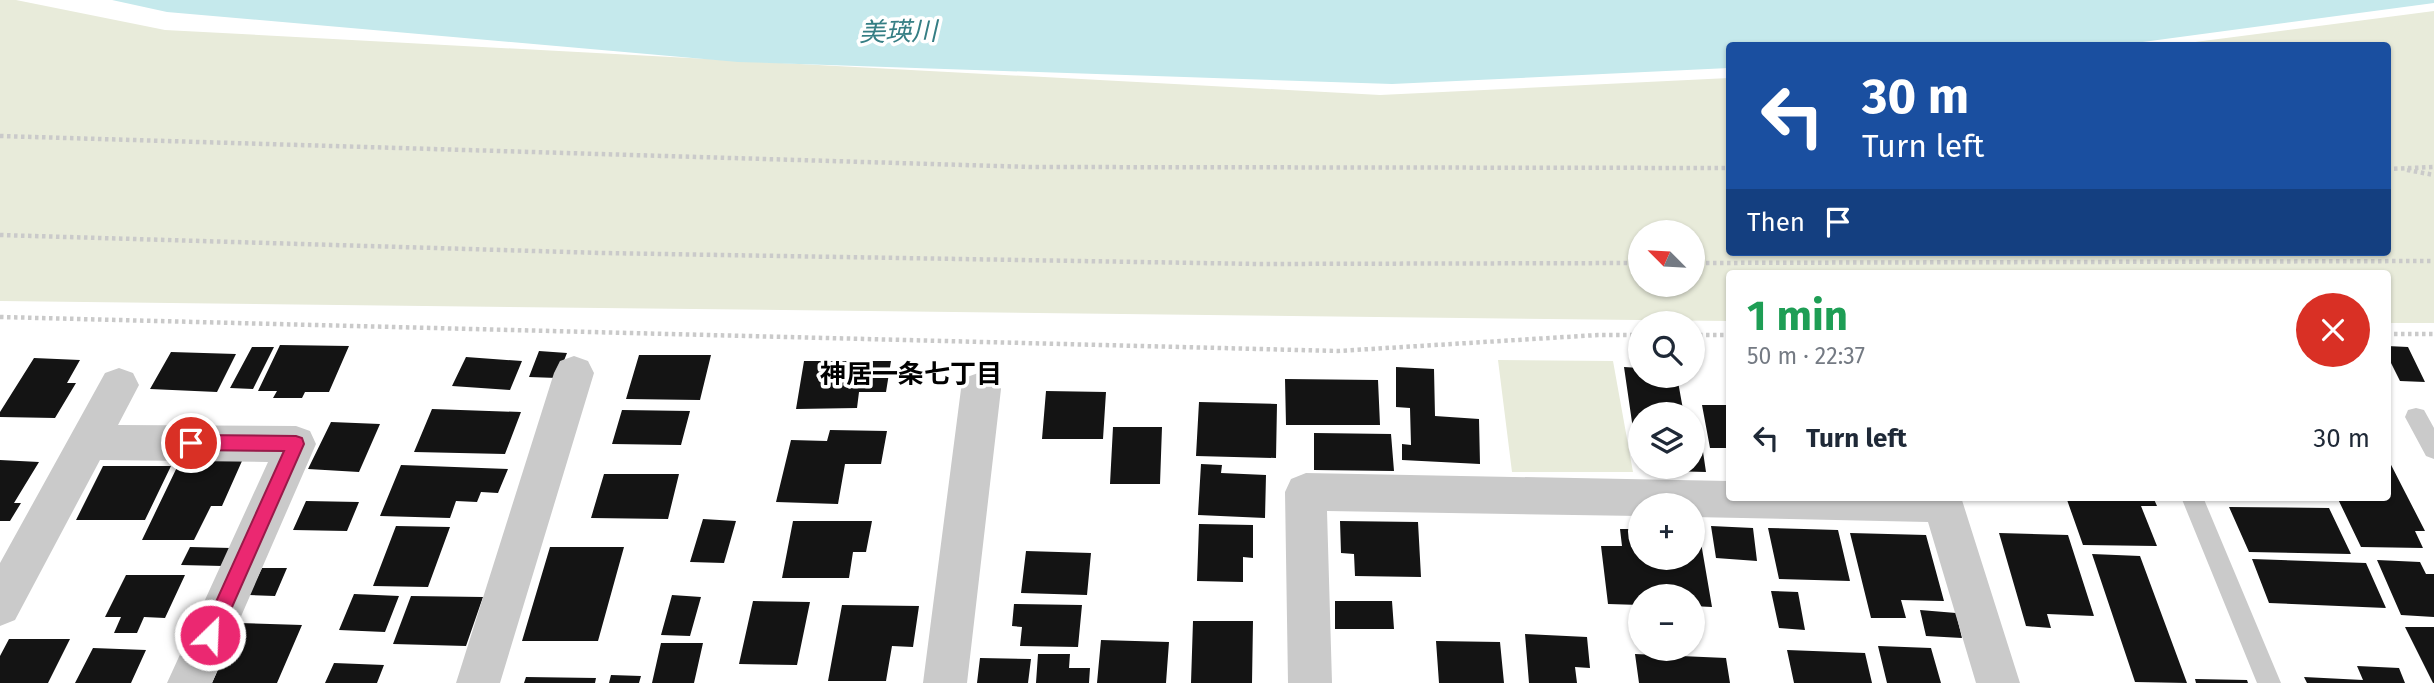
<!DOCTYPE html>
<html lang="en">
<head>
<meta charset="utf-8">
<style>
	:root { --surface:#fff; --page:#f2f2f3; --text:#1f2937; --muted:#747a83 }
	body { margin:0; font-family:"Fira Sans","Noto Sans JP",sans-serif; background:var(--page); color:var(--text); height:100vh; display:flex; flex-direction:column; font-size:26px; white-space:nowrap }
	* { box-sizing:border-box; margin:0 }
	p { font-size:23px; color:var(--muted) }
	.icon { flex:none; width:38px; height:38px; fill:none; stroke:currentColor; stroke-width:2; stroke-linecap:round; stroke-linejoin:round }
	.map { position:relative; flex:1; overflow:hidden }
	.sheet { position:absolute; left:1726px; top:270px; width:665px; height:231px; display:flex; flex-direction:column; background:var(--surface); border-radius:7px; box-shadow:0 2px 5px #0004 }
	.sheet>* { flex:none }
	.guide { position:absolute; left:1726px; top:42px; width:665px; height:214px; border-radius:7px; box-shadow:0 2px 5px #0004; background:#1a4fa0; color:#fff; overflow:hidden }
	.needle { width:46px; rotate:294deg }
	.buttons { position:absolute; left:1628px; top:220px; display:grid; gap:14px }
	.buttons a { display:grid; place-items:center; width:77px; height:77px; border-radius:50%; background:var(--surface); box-shadow:0 2px 5px #0004; font-size:35px }
	.pin { position:absolute; display:grid; place-items:center; width:60px; height:60px; color:#fff; margin:-30px; border:4px solid #fff; border-radius:50%; box-shadow:0 2px 7px #0007 }
	.me { position:absolute; width:77px; margin:-38px; rotate:24deg; stroke-linejoin:round; filter:drop-shadow(0 0 5px #0008) }
	.turn { display:flex; align-items:center; gap:24px; height:147px; padding:0 21px; font-size:32px }
	.turn .icon { width:91px; height:91px; stroke-width:2.5 }
	.turn b { display:block; font-size:49px; line-height:60px }
	.then { display:flex; align-items:center; height:66px; padding:0 21px; background:#0003; gap:14px; font-size:26px }
	.round { display:grid; place-items:center; flex:none; width:74px; height:74px; border-radius:37px; background:var(--page) }
	.head { display:flex; align-items:center; justify-content:space-between; height:119px; padding:0 21px }
	h1 { font-size:42px; font-weight:700; line-height:52px; color:#1e9e55 }
	ul { padding:0; list-style:none }
	li { display:flex; align-items:center; gap:21px; height:98px; padding:0 21px }
	li div { flex:1 }
	li b { display:block; font-size:26px }
	li em { font-style:normal }
	.map>svg:first-child { display:block }
	.green { fill:#e8ebda; fill-rule:evenodd }
	.water { fill:#c5e9ec }
	.building { fill:#141414 }
	.lines { fill:none; stroke-linecap:round; stroke-linejoin:round }
	.path { stroke:#cacaca; stroke-width:4.5; stroke-dasharray:3.5 3.5; stroke-linecap:butt }
	.lane { fill:#cacaca; fill-rule:evenodd }
	.street { fill:#cacaca; fill-rule:evenodd }
	.route { fill:#eb2871; stroke:#991a49; stroke-width:2 }
	.labels { text-anchor:middle; dominant-baseline:central; stroke-width:7; stroke-linejoin:round; paint-order:stroke }
	.water-label { font-size:26px; font-style:italic; fill:#357e84; stroke:#fff }
	.neighbourhood-label { font-size:26px; font-weight:bold; fill:#000; stroke:#fff }
</style>
</head>
<body>
<div class="map">
<svg width="2434" height="683" viewBox="0 0 2434 683">
	<rect width="100%" height="100%" fill="#fff"/>
	<!-- green -->
	<path class="green" d="M0,0H16L165,30L1380,95L1729,78V252H2387V46L2172,45L2434,11V323H2387V273H1729V321L0,301ZM1640,233H1692V285H1640Z
		M1498,360L1613,361L1633,472H1512Z"/>
	<!-- water -->
	<path class="water" d="M112,0H2434V3L2113,46H1729V68L1392,84L738,62L167,12Z"/>
	<!-- building -->
	<path class="building" d="M280,345L349,346L329,392H305L302,398H273L277,391H258Z
		M2387,346L2408,347L2425,382L2400,381L2387,355Z
		M252,347H274L253,389L230,388Z
		M539,351L567,353L557,378L529,377Z
		M171,352L236,354L217,392L150,389Z
		M639,355H711L700,400L626,399Z
		M466,357L522,361L510,390L452,386Z
		M34,358L80,360L67,383H76L55,418L0,417V412Z
		M804,361H891L886,392H859L857,408L796,409Z
		M1396,367L1434,369L1435,416L1479,419L1480,464L1402,460V444L1411,445L1410,408L1396,407Z
		M1624,367L1640,368V376H1677L1684,415H1640V436H1634Z
		M1285,379L1378,380L1380,425H1286Z
		M1046,391L1106,392L1103,439H1042Z
		M1199,402L1277,404L1276,458L1196,456Z
		M1702,405H1729V448H1710Z
		M432,409L521,412L505,454L414,452Z
		M622,410L690,411L681,445L612,444Z
		M331,422L380,424L359,472L308,469Z
		M1113,427H1162L1160,484H1110Z
		M830,430L887,431L881,464H845L838,504L776,502L791,440L827,441Z
		M1314,433L1391,434L1394,471L1314,470Z
		M1692,444L1702,445L1706,472L1667,471V467H1692Z
		M2387,457L2425,531H2415L2423,548L2361,547L2337,497H2387Z
		M0,460L39,462L14,503H21L10,521H0Z
		M180,461H242L222,506H211L194,540H142Z
		M1201,464L1222,465L1221,473L1266,475L1265,518L1198,515Z
		M401,465L508,469L498,493L481,492L477,502L456,501L450,518L380,516Z
		M103,466H171L145,520H76Z
		M604,474H679L668,519L591,518Z
		M2066,497H2153L2157,506H2141L2157,546L2083,545Z
		M306,501L359,502L347,531L293,530Z
		M2229,507L2329,508L2351,554L2249,552Z
		M703,519L736,521L724,563L690,562Z
		M793,521H872L866,552H853L849,578H782Z
		M1340,521L1418,522L1421,577L1355,576L1354,554L1341,553Z
		M1199,524L1253,525V558L1243,557V582L1197,581Z
		M396,526L450,527L428,587L373,586Z
		M1711,526L1753,528L1757,561L1716,558Z
		M1768,528L1838,530L1850,581L1779,579Z
		M1620,529H1640V558H1692V531H1699L1712,607L1692,606V597H1640V605L1608,604L1601,546H1622Z
		M1850,533L1926,535L1944,601L1901,600L1906,618H1871Z
		M1999,533L2068,535L2094,616L2047,614L2051,628L2026,626Z
		M190,547L231,548L223,566L181,565Z
		M550,547H624L598,641H522Z
		M1026,551L1091,553L1087,595L1021,593Z
		M2092,554L2140,556L2187,683L2135,682Z
		M2252,559L2366,563L2386,608L2269,603Z
		M2377,560L2420,562L2426,574H2434V617L2401,615Z
		M262,568H287L275,596L249,595Z
		M126,575H185L165,618L144,617L137,633H114L121,617H105Z
		M1771,591L1798,592L1805,630L1779,628Z
		M354,594L399,596L385,632L339,630Z
		M672,595L701,597L690,636L661,635Z
		M411,596L483,597L466,646L393,644Z
		M753,601L810,602L797,665L739,664Z
		M1335,601H1392L1394,629H1335Z
		M1014,604L1082,605L1078,647L1020,646L1022,627L1012,626Z
		M842,605L919,606L913,647L892,646L886,681H828Z
		M1920,610L1956,613L1962,638L1926,636Z
		M1193,621H1253L1252,683H1191Z
		M239,623L302,625L277,683H212Z
		M2405,627H2434V683H2433Z
		M1525,634L1587,637L1590,668L1575,667L1577,683H1529Z
		M9,639H70L48,683H0V656Z
		M1101,640L1169,642L1166,683H1097Z
		M1436,641L1500,642L1504,683H1439Z
		M661,643H703L694,683H652Z
		M1878,646L1931,648L1941,683H1887Z
		M93,648L146,650L131,683H75Z
		M1787,650L1865,653L1872,683H1794Z
		M1038,654H1070L1069,668H1090L1089,683H1036Z
		M1635,654L1726,658L1730,683H1639Z
		M980,658L1031,659L1028,683H977Z
		M334,663L384,665L377,683H325Z
		M2357,666L2399,668L2405,683H2307L2304,677L2363,680Z
		M611,675L641,676L639,683H609Z
		M526,677L596,678L595,683H524Z
		M2195,679L2247,680L2248,683H2196Z"/>
	<g class="lines">
		<!-- path -->
		<path class="path" d="M0,136L1031,167L1729,168
			M2387,169L2434,167
			M2407,170L2434,175
			M0,235L602,253L1259,264L1640,263
			M1692,263L2434,261
			M0,317L1338,351L1598,335H1640
			M2387,334H2434
			M1692,335H1729"/>
		<!-- lane -->
		<path class="lane" d="M2416,408L2424,410L2434,428V459L2426,456L2405,417L2408,410Z
			M2181,497H2203L2281,683H2257Z"/>
		<!-- street -->
		<path class="street" d="M574,356L588,361L594,373L500,683H456L554,373L560,361Z
			M119,368L133,373L139,385L118,425L296,426L310,431L316,444L212,683H167L268,462L100,460L15,620L0,626V563L105,373Z
			M981,372L995,377L1001,389L967,683H923L961,389L967,377Z
			M1306,473L1729,481V497H1961L2020,683H1976L1928,522L1692,517V506H1640V516L1327,511L1332,683H1288L1285,492L1291,479Z"/>
	</g>
	<!-- route -->
	<path class="route" d="M191,435L296,436L302,438L304,444L217,641L210,644L204,641L201,635L284,451L191,450L186,448L183,443L186,437Z"/>
	<g class="labels">
		<!-- water labels -->
		<g class="water-label">
			<text transform="translate(898 32) rotate(-1)">美瑛川</text>
		</g>
		<!-- neighbourhood labels -->
		<g class="neighbourhood-label">
			<text x="911" y="374">神居一条七丁目</text>
		</g>
	</g>
</svg>
<div class="buttons">
<a><svg class="needle" viewBox="-14 -14 28 28"><path d="M0-13l5 13h-10z" fill="#e53935"/><path d="M0 13l5-13h-10z" fill="#747a83"/></svg></a>
<a><svg class="icon" aria-label="search" viewBox="0 0 24 24"><circle cx="10" cy="10" r="6"/><path d="M15 15l6 6"/></svg></a>
<a><svg class="icon" aria-label="layers" viewBox="0 0 24 24"><path d="M12 4l9 5-9 5-9-5zM3 14l9 5 9-5"/></svg></a>
<a>+</a>
<a>−</a>
</div>
<div class="pin" style="left:191px;top:443px;background:#d93025"><svg class="icon" aria-label="arrive" viewBox="0 0 24 24"><path d="M6 21V4h12l-3 4 3 4H6"/></svg></div>
<svg class="me" style="left:210px;top:635px" viewBox="-20 -20 40 40"><circle r="17" fill="#eb2871" stroke="#fff" stroke-width="3"/><path d="M0-11L8 9 0 5-8 9z" fill="#fff"/></svg>
<div class="guide">
<div class="turn"><svg class="icon" aria-label="left" viewBox="0 0 24 24"><path d="M17 20v-9H6M10 6l-5 5 5 5"/></svg><div><b>30 m</b>Turn left</div></div>
<div class="then">Then<svg class="icon" aria-label="arrive" viewBox="0 0 24 24"><path d="M6 21V4h12l-3 4 3 4H6"/></svg></div>
</div>
<section class="sheet">
<div class="head"><div><h1>1 min</h1><p>50 m · 22:37</p></div><a class="round" style="background:#d93025;color:#fff"><svg class="icon" aria-label="close" viewBox="0 0 24 24"><path d="M6 6l12 12M18 6L6 18"/></svg></a></div>
<ul>
<li><svg class="icon" aria-label="left" viewBox="0 0 24 24"><path d="M17 20v-9H6M10 6l-5 5 5 5"/></svg><div><b>Turn left</b></div><em>30 m</em></li>
</ul>
</section>
</div>
</body>
</html>
